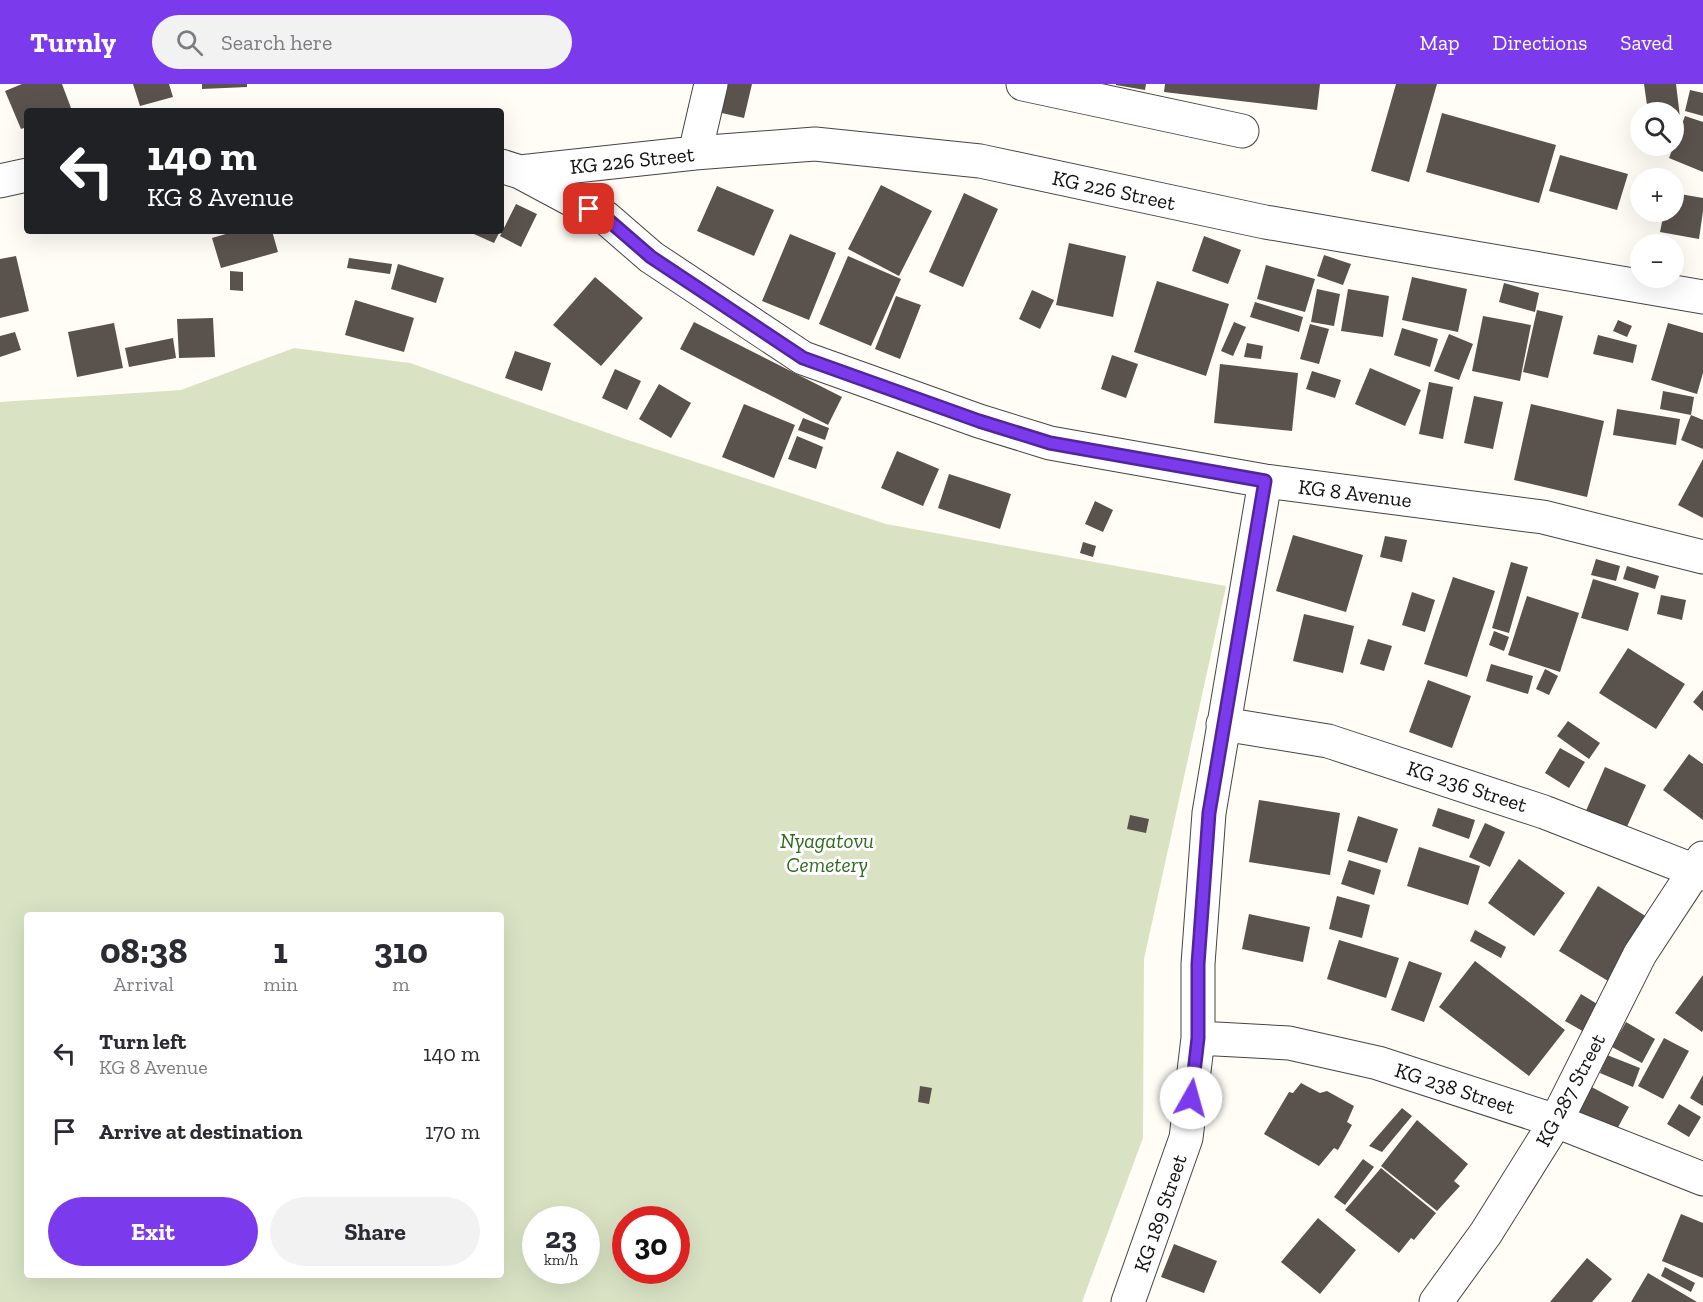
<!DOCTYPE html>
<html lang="en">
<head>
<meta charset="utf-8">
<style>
	:root { --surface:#fff; --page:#f2f2f3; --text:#2b2b33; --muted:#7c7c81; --accent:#7c3aed }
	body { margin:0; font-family:"Zilla Slab",serif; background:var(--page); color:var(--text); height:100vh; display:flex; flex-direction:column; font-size:22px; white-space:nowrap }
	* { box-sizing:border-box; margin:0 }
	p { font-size:20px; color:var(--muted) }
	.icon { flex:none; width:33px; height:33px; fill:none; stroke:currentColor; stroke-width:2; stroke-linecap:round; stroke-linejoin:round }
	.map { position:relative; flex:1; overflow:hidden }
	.panel { position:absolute; left:24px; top:828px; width:480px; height:366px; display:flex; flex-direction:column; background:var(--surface); border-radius:6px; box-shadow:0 6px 24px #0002 }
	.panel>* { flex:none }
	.banner { position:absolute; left:24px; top:24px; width:480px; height:126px; border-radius:6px; box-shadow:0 6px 24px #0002; background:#202124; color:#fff; overflow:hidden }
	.tools { position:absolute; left:1630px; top:18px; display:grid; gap:12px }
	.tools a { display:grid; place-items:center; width:54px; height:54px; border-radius:50%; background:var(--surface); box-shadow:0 6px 24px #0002; font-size:30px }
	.speed { position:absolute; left:522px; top:1122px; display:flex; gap:12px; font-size:30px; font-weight:700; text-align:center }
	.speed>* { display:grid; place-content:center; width:78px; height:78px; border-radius:50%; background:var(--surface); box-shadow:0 6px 24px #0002; line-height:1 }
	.speed small { font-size:15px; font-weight:400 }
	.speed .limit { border:9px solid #d22; background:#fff; color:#111 }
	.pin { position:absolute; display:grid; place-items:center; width:51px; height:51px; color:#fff; margin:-26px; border-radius:12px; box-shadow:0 3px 9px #0006 }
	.me { position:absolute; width:66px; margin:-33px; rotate:7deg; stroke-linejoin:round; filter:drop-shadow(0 0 4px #0008) }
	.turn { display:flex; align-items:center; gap:21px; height:126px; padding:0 24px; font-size:27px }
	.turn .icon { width:78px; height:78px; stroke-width:2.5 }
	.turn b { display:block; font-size:42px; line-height:51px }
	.eta { display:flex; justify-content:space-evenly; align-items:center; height:102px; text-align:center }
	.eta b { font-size:36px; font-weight:800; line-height:42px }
	.primary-button { display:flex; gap:12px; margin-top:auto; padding:12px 24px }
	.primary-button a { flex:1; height:69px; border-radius:36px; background:var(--accent); color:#fff; font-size:24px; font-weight:800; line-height:69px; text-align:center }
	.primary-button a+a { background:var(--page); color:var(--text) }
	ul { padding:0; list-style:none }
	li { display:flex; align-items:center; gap:18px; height:78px; padding:0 24px }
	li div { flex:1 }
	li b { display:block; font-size:22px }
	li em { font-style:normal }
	header { display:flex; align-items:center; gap:36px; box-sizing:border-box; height:84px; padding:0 30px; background:var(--accent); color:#fff }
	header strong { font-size:28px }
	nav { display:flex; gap:33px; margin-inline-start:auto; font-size:21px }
	.search { width:420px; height:54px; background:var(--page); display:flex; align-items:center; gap:15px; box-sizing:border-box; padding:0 21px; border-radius:33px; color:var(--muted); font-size:22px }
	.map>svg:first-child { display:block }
	.cemetery { fill:#d9e3c4; fill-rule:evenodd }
	.building { fill:#5a524d }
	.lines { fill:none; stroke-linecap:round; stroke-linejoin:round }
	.minor-casing { stroke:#444; stroke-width:35 }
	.minor { stroke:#fff; stroke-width:33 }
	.route-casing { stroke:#51269a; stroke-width:15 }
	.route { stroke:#7c3aed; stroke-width:10 }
	.labels { text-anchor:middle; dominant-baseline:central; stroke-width:6; stroke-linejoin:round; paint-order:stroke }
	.street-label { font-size:21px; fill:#111; stroke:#fff }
	.park-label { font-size:21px; font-style:italic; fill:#2f6b1f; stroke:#fff }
</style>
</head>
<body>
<header>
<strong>Turnly</strong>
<div class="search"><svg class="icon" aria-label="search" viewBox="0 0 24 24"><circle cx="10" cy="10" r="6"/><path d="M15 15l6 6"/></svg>Search here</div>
<nav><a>Map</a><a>Directions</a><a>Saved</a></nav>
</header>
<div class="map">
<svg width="1703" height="1218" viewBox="0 0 1703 1218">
	<rect width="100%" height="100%" fill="#fffdf5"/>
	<!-- cemetery -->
	<path class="cemetery" d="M294,264L410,279L625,355L886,440L1226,502L1144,875L1143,1054L1082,1218H0V318L181,306ZM27,831H501V1191H27ZM536,1136H586V1186H536ZM626,1136H676V1186H626Z"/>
	<!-- building -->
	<path class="building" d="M22,0H62L71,24L65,27H27V43L21,45L5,7Z
		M133,0H169L173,13L140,22Z
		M202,0H247V3L202,5Z
		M719,0H752L744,34L713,27Z
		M1116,0H1146L1145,6L1116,1Z
		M1165,0H1320L1317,26L1164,8Z
		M1396,0H1437L1409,98L1371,87Z
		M1644,0H1676L1680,33H1674V28H1648Z
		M1690,6L1703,9V32L1685,27Z
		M1442,29L1556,61L1539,119L1426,88Z
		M1685,32L1703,38V88L1669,74Z
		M1560,71L1628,90L1617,126L1549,107Z
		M881,101L932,127L899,192L848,165Z
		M717,102L774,126L754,172L697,147Z
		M964,109L998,125L963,203L929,188Z
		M1674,109L1703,114V127L1699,155L1660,148L1664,128H1674Z
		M516,120L537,130L521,163L500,152Z
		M236,147H272L278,168L221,184L212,154Z
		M467,147H500L494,159Z
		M790,150L836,169L809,236L762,217Z
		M1204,152L1241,166L1228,200L1192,187Z
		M1069,159L1126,172L1113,233L1056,221Z
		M1324,171L1351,180L1343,201L1317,192Z
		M16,172L29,227L0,234V175Z
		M848,172L901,195L871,262L819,240Z
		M349,174L392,180L390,190L347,184Z
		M398,180L444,194L436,219L391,205Z
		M1266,181L1315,195L1305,228L1257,215Z
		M230,187L243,188V207L230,206Z
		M595,193L643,234L601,282L553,241Z
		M1412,193L1467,205L1458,248L1402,236Z
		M1157,197L1229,220L1206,292L1134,268Z
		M1504,199L1539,209L1535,228L1499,218Z
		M1317,205L1340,210L1334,242L1311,238Z
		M1348,205L1389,212L1383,253L1341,247Z
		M1032,206L1054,216L1040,245L1019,235Z
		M896,212L921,221L900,275L875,265Z
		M355,216L414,234L404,268L345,251Z
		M1255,218L1303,233L1299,248L1250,233Z
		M1537,226L1563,232L1548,294L1523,288Z
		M1483,232L1531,241L1520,297L1472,287Z
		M213,234L215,273L179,274L177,235Z
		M1618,236L1632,242L1627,253L1613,247Z
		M694,238L842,313L828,341L680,265Z
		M1234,238L1246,243L1233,272L1221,267Z
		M114,239L123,284L77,293L68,248Z
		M1668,239L1703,249V289L1697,310L1651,296Z
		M1310,240L1329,245L1319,280L1300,275Z
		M1402,244L1438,255L1430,283L1394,271Z
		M15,248L21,266L0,273V252Z
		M1449,250L1473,260L1459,296L1434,287Z
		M1598,251L1637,261L1633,279L1593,270Z
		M173,254L176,274L129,283L125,264Z
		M1247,259L1263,262L1261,275L1244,273Z
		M515,267L551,279L542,307L505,294Z
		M1112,271L1138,280L1126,314L1101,305Z
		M1220,280L1298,289L1292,347L1214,339Z
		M1370,284L1421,306L1405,342L1355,320Z
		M615,285L641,297L627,326L602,314Z
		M1312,287L1341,296L1335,314L1306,305Z
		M1429,298L1453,303L1443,355L1419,350Z
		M659,300L691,319L671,354L639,335Z
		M1663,307L1694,313L1691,331L1660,325Z
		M1474,312L1503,318L1493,365L1464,359Z
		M744,320L795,341L774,394L722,373Z
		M1531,320L1604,337L1587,413L1514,396Z
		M1617,325L1680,335L1676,361L1613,351Z
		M1691,331L1703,336V365L1681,356Z
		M803,334L829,344L825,356L798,346Z
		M797,352L823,363L816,385L788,375Z
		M897,367L939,385L923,422L881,404Z
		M1703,375V434L1678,421Z
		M949,390L1011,410L1000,445L938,424Z
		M1095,417L1113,426L1103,448L1085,440Z
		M1293,451L1363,471L1346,528L1276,507Z
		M1385,452L1407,456L1402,478L1380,473Z
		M1083,458L1096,462L1093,473L1080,469Z
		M1596,475L1620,482L1616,497L1591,491Z
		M1511,478L1528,483L1509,549L1492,544Z
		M1627,482L1659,492L1655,505L1623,495Z
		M1453,493L1495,507L1467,593L1424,580Z
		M1593,495L1639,509L1628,547L1581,534Z
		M1412,508L1435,516L1425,548L1402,541Z
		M1661,511L1686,516L1682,536L1657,530Z
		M1527,512L1579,529L1560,588L1508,571Z
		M1304,530L1354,542L1343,589L1293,577Z
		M1494,547L1509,553L1504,567L1489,561Z
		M1368,555L1392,562L1384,587L1360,580Z
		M1628,564L1685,600L1656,645L1599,609Z
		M1491,580L1533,592L1528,610L1486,597Z
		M1545,585L1558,592L1549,611L1536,605Z
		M1428,596L1471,612L1452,664L1409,648Z
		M1703,606V627L1693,618Z
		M1568,637L1600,659L1589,675L1557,652Z
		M1560,664L1585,678L1569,704L1545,689Z
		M1689,670L1703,680V736L1663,706Z
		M1605,683L1646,701L1625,747L1585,729Z
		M1259,716L1340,729L1330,791L1249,778Z
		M1438,724L1475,736L1469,755L1432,742Z
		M1130,731L1149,735L1146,749L1127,745Z
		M1358,732L1398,745L1387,779L1347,767Z
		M1485,739L1505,748L1490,783L1469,773Z
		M1419,763L1480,782L1468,821L1407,802Z
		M1519,775L1565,809L1534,852L1488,819Z
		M1349,776L1381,786L1374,811L1341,800Z
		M1598,802L1647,833L1608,897L1559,867Z
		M1337,812L1370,821L1362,854L1329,845Z
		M1249,830L1310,843L1303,878L1242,865Z
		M1475,846L1506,863L1501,874L1470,857Z
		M1339,856L1399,874L1386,914L1327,895Z
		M1409,877L1442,889L1424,938L1391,926Z
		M1475,877L1565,946L1529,992L1439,923Z
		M1703,891V946L1702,948L1675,929Z
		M1581,910L1602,923L1586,949L1565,937Z
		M1626,938L1655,955L1642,979L1612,963Z
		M1664,954L1689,967L1663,1015L1638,1002Z
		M1607,971L1640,984L1633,1003L1600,989Z
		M1703,991V1022L1690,1014Z
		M1301,999L1320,1009L1327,1007L1354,1022L1347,1038L1352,1041L1338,1066L1334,1064L1319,1082L1264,1050L1289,1008L1293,1009Z
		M1586,1000L1629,1023L1616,1047L1573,1025Z
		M920,1002L932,1004L929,1020L918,1018Z
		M1679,1020L1701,1033L1689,1053L1667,1040Z
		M1402,1024L1412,1032L1382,1068L1369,1062Z
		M1417,1036L1468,1080L1454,1097L1460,1102L1437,1127L1381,1082Z
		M1363,1075L1374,1083L1345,1121L1334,1113Z
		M1381,1084L1436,1129L1414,1156L1411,1154L1399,1169L1345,1126Z
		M1681,1130L1703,1139V1194L1662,1177Z
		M1318,1134L1356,1166L1320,1210L1281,1178Z
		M1174,1160L1217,1177L1204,1209L1161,1193Z
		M1587,1174L1612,1195L1592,1218H1550Z
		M1665,1183L1695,1199L1691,1208L1661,1192Z
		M1648,1189L1697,1218H1631Z"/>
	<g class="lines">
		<defs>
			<path id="minor" d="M1023,0L1242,47
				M695,69L711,0
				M501,82L520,88L606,134L651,173L803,274L979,337L1050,359L1265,397L1543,433L1703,473
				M520,88L695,69L815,60L980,77L1265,138L1703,213
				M0,97L27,91
				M1223,640L1328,657L1544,728L1703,790
				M1198,954L1289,959L1378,979L1556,1037L1703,1095
				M1128,1218L1186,1054L1198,954V880L1209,729L1265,397
				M1436,1218L1486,1149L1556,1037L1640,870L1703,774"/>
		</defs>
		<!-- minor casing -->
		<use href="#minor" class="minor-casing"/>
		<!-- minor -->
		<use href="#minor" class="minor"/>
	</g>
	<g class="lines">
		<defs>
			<path id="route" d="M589,125L606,134L651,173L803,274L979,337L1050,359L1265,397L1209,729L1198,880V954L1191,1014"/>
		</defs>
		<!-- route casing -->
		<use href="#route" class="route-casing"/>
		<!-- route -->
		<use href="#route" class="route"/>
	</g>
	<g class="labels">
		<!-- street labels -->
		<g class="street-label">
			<text transform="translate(632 76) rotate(-6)">KG 226 Street</text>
			<text transform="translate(1114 106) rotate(12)">KG 226 Street</text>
			<text transform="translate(1355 409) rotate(7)">KG 8 Avenue</text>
			<text transform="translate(1467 702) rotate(18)">KG 236 Street</text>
			<text transform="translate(1455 1004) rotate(18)">KG 238 Street</text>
			<text transform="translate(1570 1006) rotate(-62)">KG 287 Street</text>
			<text transform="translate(1160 1129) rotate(-71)">KG 189 Street</text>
		</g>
		<!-- park labels -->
		<g class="park-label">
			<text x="827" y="756">Nyagatovu<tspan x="827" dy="24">Cemetery</tspan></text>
		</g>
	</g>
</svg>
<div class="tools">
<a><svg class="icon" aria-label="search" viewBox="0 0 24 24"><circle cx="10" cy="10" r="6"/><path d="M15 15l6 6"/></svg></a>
<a>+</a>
<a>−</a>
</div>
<div class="speed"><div>23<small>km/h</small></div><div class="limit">30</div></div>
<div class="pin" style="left:589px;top:125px;background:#d93025"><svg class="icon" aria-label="arrive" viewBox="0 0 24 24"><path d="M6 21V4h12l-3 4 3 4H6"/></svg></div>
<svg class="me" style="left:1191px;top:1014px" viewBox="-20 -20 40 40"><circle r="19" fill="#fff"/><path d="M0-13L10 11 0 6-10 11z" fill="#7c3aed"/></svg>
<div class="banner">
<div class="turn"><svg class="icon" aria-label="left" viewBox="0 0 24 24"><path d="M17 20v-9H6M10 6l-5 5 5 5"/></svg><div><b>140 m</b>KG 8 Avenue</div></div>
</div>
<section class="panel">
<div class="eta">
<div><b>08:38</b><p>Arrival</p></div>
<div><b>1</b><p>min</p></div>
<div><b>310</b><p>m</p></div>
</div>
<ul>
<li><svg class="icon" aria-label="left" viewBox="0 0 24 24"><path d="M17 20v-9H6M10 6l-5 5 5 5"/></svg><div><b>Turn left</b><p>KG 8 Avenue</p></div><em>140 m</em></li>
<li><svg class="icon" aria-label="arrive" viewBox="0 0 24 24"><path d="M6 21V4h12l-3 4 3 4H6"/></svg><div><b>Arrive at destination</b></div><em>170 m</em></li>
</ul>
<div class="primary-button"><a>Exit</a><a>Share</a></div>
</section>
</div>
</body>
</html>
